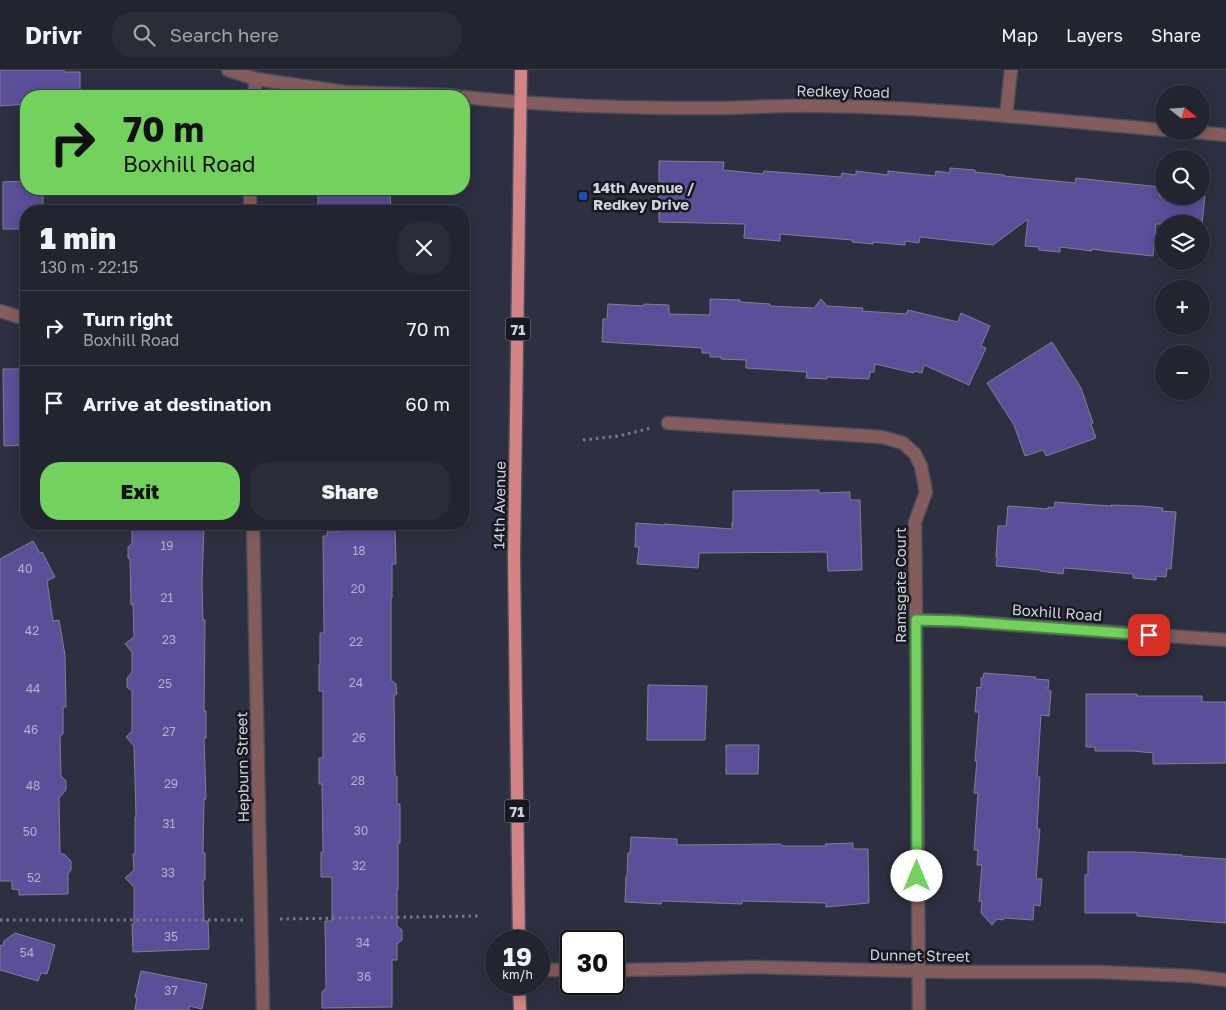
<!DOCTYPE html>
<html lang="en">
<head>
<meta charset="utf-8">
<style>
	:root { --surface:#222430; --page:#2a2c38; --text:#f1f3f6; --muted:#a2a4ab; --line:#3f414c; --accent:#72d25d }
	body { margin:0; font-family:"Golos Text",sans-serif; background:var(--page); color:var(--text); height:100vh; display:flex; flex-direction:column; font-size:19px; white-space:nowrap }
	* { box-sizing:border-box; margin:0 }
	p { font-size:16px; color:var(--muted) }
	.icon { flex:none; width:28px; height:28px; fill:none; stroke:currentColor; stroke-width:2; stroke-linecap:round; stroke-linejoin:round }
	.map { position:relative; flex:1; overflow:hidden }
	.details { position:absolute; left:20px; top:135px; width:450px; height:325px; display:flex; flex-direction:column; background:var(--surface); border-radius:20px; box-shadow:0 2px 12px #0003,0 0 0 1px var(--line) }
	.details>* { flex:none }
	.guide { position:absolute; left:20px; top:20px; width:450px; height:105px; border-radius:20px; box-shadow:0 2px 12px #0003,0 0 0 1px var(--line); background:#72d25d; color:#111; overflow:hidden }
	.needle { width:32px; rotate:107deg }
	.fabs { position:absolute; left:1155px; top:15px; display:grid; gap:10px }
	.fabs a { display:grid; place-items:center; width:55px; height:55px; border-radius:50%; background:var(--surface); box-shadow:0 2px 12px #0003,0 0 0 1px var(--line); font-size:25px }
	.speed { position:absolute; left:485px; top:860px; display:flex; gap:10px; font-size:25px; font-weight:700; text-align:center }
	.speed>* { display:grid; place-content:center; width:65px; height:65px; border-radius:50%; background:var(--surface); box-shadow:0 2px 12px #0003,0 0 0 1px var(--line); line-height:1 }
	.speed small { font-size:12px; font-weight:400 }
	.speed .limit { border:2px solid #111; border-radius:8px; background:#fff; color:#111 }
	.pin { position:absolute; display:grid; place-items:center; width:42px; height:42px; color:#fff; margin:-21px; border-radius:10px; box-shadow:0 2px 8px #0006 }
	.me { position:absolute; width:55px; margin:-28px; rotate:0deg; stroke-linejoin:round; filter:drop-shadow(0 0 4px #0008) }
	.turn { display:flex; align-items:center; gap:18px; height:105px; padding:0 20px; font-size:22px }
	.turn .icon { width:65px; height:65px; stroke-width:2.5 }
	.turn b { display:block; font-size:35px; line-height:42px }
	.round { display:grid; place-items:center; flex:none; width:52px; height:52px; border-radius:20px; background:var(--page) }
	.summary { display:flex; align-items:center; justify-content:space-between; height:85px; padding:0 20px }
	h1 { font-size:30px; font-weight:800; line-height:38px }
	.action { display:flex; gap:10px; margin-top:auto; padding:10px 20px }
	.action a { flex:1; height:58px; border-radius:20px; background:var(--accent); color:#111; font-size:20px; font-weight:800; line-height:58px; text-align:center }
	.action a+a { background:var(--page); color:var(--text) }
	ul { padding:0; list-style:none }
	li { display:flex; align-items:center; gap:15px; height:75px; padding:0 20px; border-top:1px solid var(--line) }
	li div { flex:1 }
	li b { display:block; font-size:19px }
	li em { font-style:normal }
	header { display:flex; align-items:center; gap:30px; box-sizing:border-box; height:70px; padding:0 25px; background:var(--surface); border-bottom:1px solid var(--line) }
	header strong { font-size:24px }
	nav { display:flex; gap:28px; margin-inline-start:auto; font-size:18px }
	.search { width:350px; height:45px; background:var(--page); display:flex; align-items:center; gap:12px; box-sizing:border-box; padding:0 18px; border-radius:20px; color:var(--muted); font-size:19px }
	.map>svg:first-child { display:block }
	.building { fill:#5b4f99; stroke:#817f92 }
	.lines { fill:none; stroke-linecap:round; stroke-linejoin:round }
	.minor-casing { stroke:#4a4d5c; stroke-width:15 }
	.major-casing { stroke:#4a4d5c; stroke-width:15 }
	.path { stroke:#777987; stroke-width:3; stroke-dasharray:2.5 4; stroke-linecap:butt }
	.minor { stroke:#845c5b; stroke-width:12 }
	.major { stroke:#d48484; stroke-width:12 }
	.route-casing { stroke:#4a883c; stroke-width:12 }
	.route { stroke:#72d25d; stroke-width:9 }
	.transit-dot { fill:#1a4fb4; stroke:#171920; stroke-width:2 }
	.labels { text-anchor:middle; dominant-baseline:central; stroke-width:5; stroke-linejoin:round; paint-order:stroke }
	.number-label { font-size:12px; fill:#b2b0cb }
	.shield { fill:#171920; stroke:#989aa4; stroke-width:1 }
	.shield-label { font-size:14px; font-weight:bold; fill:#cfd1dc }
	.street-label { font-size:15px; fill:#cfd1dc; stroke:#171920 }
	.poi-label { font-size:15px; font-weight:bold; fill:#cfd1dc; stroke:#171920; text-anchor:start }
</style>
</head>
<body>
<header>
<strong>Drivr</strong>
<div class="search"><svg class="icon" aria-label="search" viewBox="0 0 24 24"><circle cx="10" cy="10" r="6"/><path d="M15 15l6 6"/></svg>Search here</div>
<nav><a>Map</a><a>Layers</a><a>Share</a></nav>
</header>
<div class="map">
<svg width="1226" height="940" viewBox="0 0 1226 940">
	<rect width="100%" height="100%" fill="#2d3040"/>
	<!-- building -->
	<path class="building" d="M0,0H64V2H80V26H26V34L0,36Z
		M659,91L724,92L723,100L763,104L764,101L841,107L842,103L856,105V101L888,105V101L935,106L936,101L950,103V98L975,100V102L1004,105V106L1075,113L1076,108L1160,117L1159,126H1205L1202,154H1156L1153,186L1106,181L1092,179V181L1060,177V182L1039,180V177L1025,176L1028,149L993,175L920,167L919,173L905,171V175L873,172V174L852,172V170L780,164V171L744,168L745,154L659,152Z
		M26,111V119H43V141H26V159H3V112Z
		M390,119L391,141H318V121Z
		M710,229L740,230V232L770,234V236L814,238L821,229L827,236L863,238L862,241L906,244L908,240L958,252L961,243L990,256L981,276L986,278L969,315L924,295L922,303L914,301V303L875,294L874,302H870L869,309L827,307V309L806,308L807,302L746,298V290L721,289V287H710V283H702V278L602,272L603,249H607L608,234L644,236V234L669,235V244L710,245Z
		M1052,272L1081,318L1093,353L1091,354L1096,368L1046,386L1043,380L1025,386L1014,355L987,313Z
		M3,299H26V375L4,376Z
		M819,420V423L850,422V430H860L862,500L828,501L827,482L699,483L698,498L637,494L639,477H635L636,453L664,455V454L732,459V452H733V421Z
		M1055,432L1095,435L1112,436L1111,435L1142,436L1163,438L1162,441L1176,442L1171,499L1167,498L1166,507L1156,506V510L1133,508V504L1078,499L1064,498L1063,504L1040,501V500L996,496L997,488L996,487L998,456H1006L1008,436L1048,439V437L1054,438Z
		M204,456L202,513L203,550H205L204,641H206V668H204L206,729H204L203,783H205V810H203L204,851H208L209,879L133,882L132,854H134V817L125,808L134,800L133,784H135V747H136L134,676L126,667L132,661V621L127,617V608L132,602V582L125,574L134,567L133,534L131,535L130,489L128,488V477L132,473V457Z
		M395,457L396,494H392V528H391V610L396,614L397,624L394,626L395,705L397,707V734H400V773H398V820H397V856L402,860V870L397,874V890H392V937L322,938V922L326,918L325,851H332V807H321V782H323L322,714H319V688H323V621H319V594H320V563H324L323,466H327V462H338V458Z
		M33,471L40,483L42,482L55,507L47,511L53,551L59,550L65,585L66,637H63V664L60,667L61,706L66,711V720L59,728L60,784H64L71,791V800L68,804V824L19,825V820L12,819V811H0V489Z
		M984,603L1036,607L1035,609L1049,610L1048,620L1051,621L1049,646L1041,645L1037,707H1040L1037,759H1040L1036,809H1042L1040,836L1034,835L1033,850L1004,848L1003,850L997,849L992,855L981,843L982,831H979L982,795H977L978,780H974L978,723H974L977,691H975L979,642H975L977,617L981,618V608H983Z
		M648,615L707,616L705,670H647Z
		M1086,624H1137V626H1202V632H1226V693L1153,694V683L1133,681H1095V677H1086Z
		M726,675H759L758,704H726Z
		M631,767L677,769V775L780,774L783,776H826L825,774L853,773V779H868L869,833L826,837V833L742,831V834L662,831L661,834L625,832L626,806H627L628,783H630Z
		M1088,782H1134L1182,785V786L1226,789V853L1137,846V843H1085V805L1088,804Z
		M15,863L55,875L47,904L41,903L38,911L0,900V875L3,876L4,871Z
		M141,901L207,914L202,939L189,936V940H135L137,927H135Z"/>
	<g class="lines">
		<defs>
			<path id="minor" d="M228,0L256,9L345,22L442,25L456,26
				M254,26L256,9
				M464,27C545,36 627,38 708,38C745,38 781,35 818,36C933,37 1049,50 1164,60
				M1006,46L1011,0
				M1183,61L1226,65
				M250,141V119
				M0,241L26,249
				M668,353L882,367L903,373L915,384L921,396L926,422L915,452L916,550L919,940
				M253,454L263,940
				M916,550L958,551L1226,570
				M539,900H571
				M614,900L684,899L753,897L951,902H1099L1192,906L1226,910"/>
			<path id="major" d="M519,871L514,486L521,0
				M519,914L520,940"/>
		</defs>
		<!-- minor casing -->
		<use href="#minor" class="minor-casing"/>
		<!-- major casing -->
		<use href="#major" class="major-casing"/>
		<!-- path -->
		<path class="path" d="M583,370L619,366L651,358
			M280,849L479,846
			M0,850H243"/>
		<!-- minor -->
		<use href="#minor" class="minor"/>
		<!-- major -->
		<use href="#major" class="major"/>
	</g>
	<g class="lines">
		<defs>
			<path id="route" d="M917,806L916,550L958,551L1149,565"/>
		</defs>
		<!-- route casing -->
		<use href="#route" class="route-casing"/>
		<!-- route -->
		<use href="#route" class="route"/>
	</g>
	<!-- markers -->
	<rect class="transit-dot" x="578" y="121" width="10" height="10" rx="2.5"/>
	<g class="labels">
		<!-- number labels -->
		<g class="number-label">
			<text x="167" y="475">19</text>
			<text x="359" y="480">18</text>
			<text x="25" y="498">40</text>
			<text x="358" y="518">20</text>
			<text x="167" y="527">21</text>
			<text x="32" y="560">42</text>
			<text x="169" y="569">23</text>
			<text x="356" y="571">22</text>
			<text x="356" y="612">24</text>
			<text x="165" y="613">25</text>
			<text x="33" y="618">44</text>
			<text x="31" y="659">46</text>
			<text x="169" y="661">27</text>
			<text x="359" y="667">26</text>
			<text x="358" y="710">28</text>
			<text x="171" y="713">29</text>
			<text x="33" y="715">48</text>
			<text x="169" y="753">31</text>
			<text x="361" y="760">30</text>
			<text x="30" y="761">50</text>
			<text x="359" y="795">32</text>
			<text x="168" y="802">33</text>
			<text x="34" y="807">52</text>
			<text x="171" y="866">35</text>
			<text x="363" y="872">34</text>
			<text x="27" y="882">54</text>
			<text x="364" y="906">36</text>
			<text x="171" y="920">37</text>
		</g>
		<!-- shield labels -->
		<g class="shield">
			<rect x="505.5" y="247.5" width="25" height="23" rx="4"/>
			<rect x="504.5" y="729.5" width="25" height="23" rx="4"/>
		</g>
		<g class="shield-label">
			<text x="518" y="259">71</text>
			<text x="517" y="741">71</text>
		</g>
		<!-- street labels -->
		<g class="street-label">
			<text transform="translate(843 21) rotate(1)">Redkey Road</text>
			<text transform="translate(499 435) rotate(-89)">14th Avenue</text>
			<text transform="translate(900 515) rotate(-90)">Ramsgate Court</text>
			<text transform="translate(1057 542) rotate(4)">Boxhill Road</text>
			<text transform="translate(242 697) rotate(-91)">Hepburn Street</text>
			<text transform="translate(920 885) rotate(1)">Dunnet Street</text>
		</g>
		<!-- poi labels -->
		<g class="poi-label">
			<text x="593" y="117">14th Avenue /<tspan x="593" dy="17">Redkey Drive</tspan></text>
		</g>
	</g>
</svg>
<div class="fabs">
<a><svg class="needle" viewBox="-14 -14 28 28"><path d="M0-13l5 13h-10z" fill="#e53935"/><path d="M0 13l5-13h-10z" fill="#a2a4ab"/></svg></a>
<a><svg class="icon" aria-label="search" viewBox="0 0 24 24"><circle cx="10" cy="10" r="6"/><path d="M15 15l6 6"/></svg></a>
<a><svg class="icon" aria-label="layers" viewBox="0 0 24 24"><path d="M12 4l9 5-9 5-9-5zM3 14l9 5 9-5"/></svg></a>
<a>+</a>
<a>−</a>
</div>
<div class="speed"><div>19<small>km/h</small></div><div class="limit">30</div></div>
<div class="pin" style="left:1149px;top:565px;background:#d93025"><svg class="icon" aria-label="arrive" viewBox="0 0 24 24"><path d="M6 21V4h12l-3 4 3 4H6"/></svg></div>
<svg class="me" style="left:917px;top:806px" viewBox="-20 -20 40 40"><circle r="19" fill="#fff"/><path d="M0-13L10 11 0 6-10 11z" fill="#72d25d"/></svg>
<div class="guide">
<div class="turn"><svg class="icon" aria-label="right" viewBox="0 0 24 24"><path d="M7 20v-9h11M14 6l5 5-5 5"/></svg><div><b>70 m</b>Boxhill Road</div></div>
</div>
<section class="details">
<div class="summary"><div><h1>1 min</h1><p>130 m · 22:15</p></div><a class="round"><svg class="icon" aria-label="close" viewBox="0 0 24 24"><path d="M6 6l12 12M18 6L6 18"/></svg></a></div>
<ul>
<li><svg class="icon" aria-label="right" viewBox="0 0 24 24"><path d="M7 20v-9h11M14 6l5 5-5 5"/></svg><div><b>Turn right</b><p>Boxhill Road</p></div><em>70 m</em></li>
<li><svg class="icon" aria-label="arrive" viewBox="0 0 24 24"><path d="M6 21V4h12l-3 4 3 4H6"/></svg><div><b>Arrive at destination</b></div><em>60 m</em></li>
</ul>
<div class="action"><a>Exit</a><a>Share</a></div>
</section>
</div>
</body>
</html>
